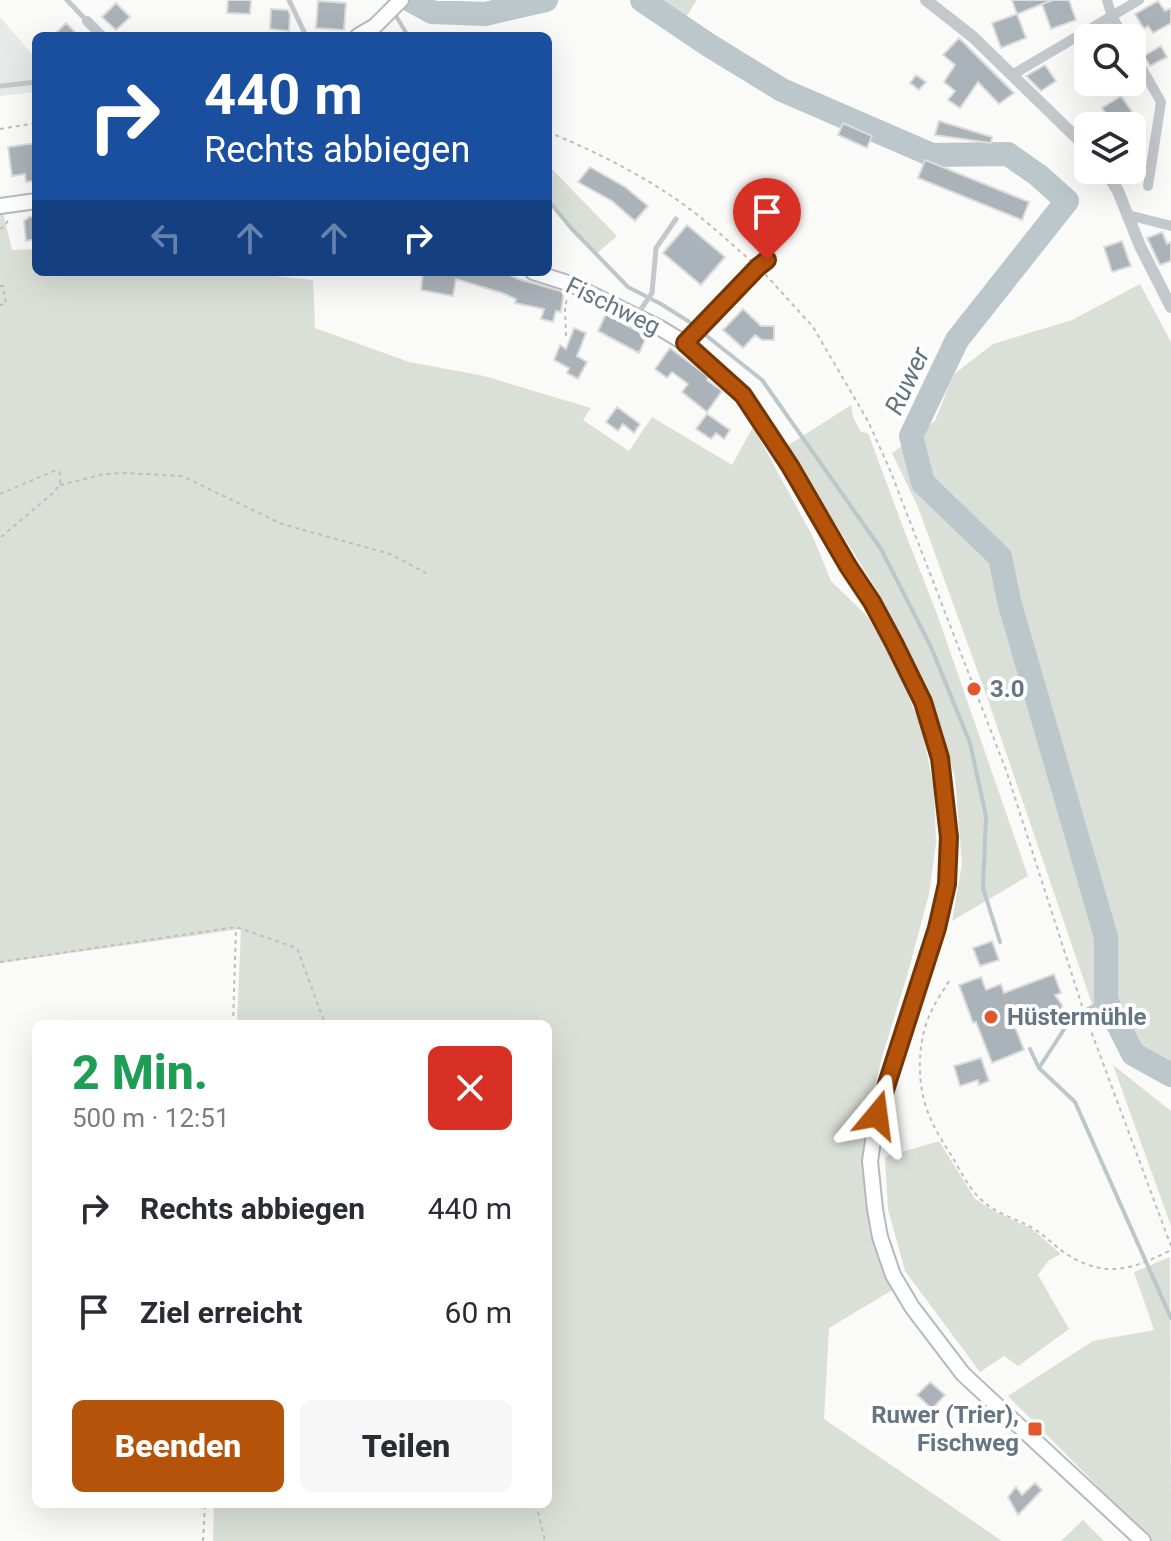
<!DOCTYPE html>
<html lang="de">
<head>
<meta charset="utf-8">
<style>
	:root { --surface:#fff; --page:#f7f7f7; --text:#2b2b33; --muted:#7c7c81; --accent:#b45309 }
	body { margin:0; font-family:Roboto,sans-serif; background:var(--page); color:var(--text); height:100vh; display:flex; flex-direction:column; font-size:30px; white-space:nowrap }
	* { box-sizing:border-box; margin:0 }
	p { font-size:26px; color:var(--muted) }
	.icon { flex:none; width:44px; height:44px; fill:none; stroke:currentColor; stroke-width:2; stroke-linecap:round; stroke-linejoin:round }
	.map { position:relative; flex:1; overflow:hidden }
	.details { position:absolute; left:32px; top:1020px; width:520px; height:488px; display:flex; flex-direction:column; background:var(--surface); border-radius:12px; box-shadow:0 8px 32px #0002 }
	.details>* { flex:none }
	.banner { position:absolute; left:32px; top:32px; width:520px; height:244px; border-radius:12px; box-shadow:0 8px 32px #0002; background:#1a4fa0; color:#fff; overflow:hidden }
	.fabs { position:absolute; left:1074px; top:24px; display:grid; gap:16px }
	.fabs a { display:grid; place-items:center; width:72px; height:72px; border-radius:12px; background:var(--surface); box-shadow:0 8px 32px #0002; font-size:40px }
	.pin { position:absolute; display:grid; place-items:center; width:68px; height:68px; color:#fff; margin:-82px -34px; border-radius:50% 50% 50% 0; rotate:-45deg; box-shadow:0 0 8px #0007 }
	.pin .icon { rotate:45deg }
	.me { position:absolute; width:88px; margin:-44px; rotate:16deg; stroke-linejoin:round; filter:drop-shadow(0 0 6px #0008) }
	.turn { display:flex; align-items:center; gap:28px; height:168px; padding:0 40px; font-size:36px }
	.turn .icon { width:104px; height:104px; stroke-width:2.5 }
	.turn b { display:block; font-size:56px; line-height:68px }
	.lanes { display:flex; align-items:center; height:76px; padding:0 40px; background:#0003; justify-content:center; gap:40px; direction:ltr }
	.lanes .off { opacity:.35 }
	.round { display:grid; place-items:center; flex:none; width:84px; height:84px; border-radius:12px; background:var(--page) }
	.head { display:flex; align-items:center; justify-content:space-between; height:136px; padding:0 40px }
	h1 { font-size:48px; font-weight:800; line-height:60px; color:#1e9e55 }
	.primary-button { display:flex; gap:16px; margin-top:auto; padding:16px 40px }
	.primary-button a { flex:1; height:92px; border-radius:12px; background:var(--accent); color:#fff; font-size:32px; font-weight:800; line-height:92px; text-align:center }
	.primary-button a+a { background:var(--page); color:var(--text) }
	ul { padding:0; list-style:none }
	li { display:flex; align-items:center; gap:24px; height:104px; padding:0 40px }
	li div { flex:1 }
	li b { display:block; font-size:30px }
	li em { font-style:normal }
	.map>svg:first-child { display:block }
	.built { fill:#e8e9e9 }
	.green { fill:#dadfd7 }
	.lines { fill:none; stroke-linecap:round; stroke-linejoin:round }
	.stream { stroke:#bbc7cb; stroke-width:4 }
	.river { stroke:#bbc7cb; stroke-width:24 }
	.building { fill:#aab3b9; stroke:#dcdcda; stroke-width:2 }
	.secondary-casing { stroke:#b3babf; stroke-width:18 }
	.path { stroke:#bbbfc2; stroke-width:2; stroke-dasharray:4 4; stroke-linecap:butt }
	.service { stroke:#c3c8cc; stroke-width:5 }
	.minor { stroke:#c3c8cc; stroke-width:10 }
	.tertiary { stroke:#c3c8cc; stroke-width:12 }
	.secondary { stroke:#fff; stroke-width:14 }
	.route-casing { stroke:#753606; stroke-width:20 }
	.route { stroke:#b45309; stroke-width:14 }
	.poi-dot { fill:#e4572e; stroke:#fff; stroke-width:3 }
	.labels { text-anchor:middle; dominant-baseline:central; stroke-width:8; stroke-linejoin:round; paint-order:stroke }
	.street-label { font-size:24px; fill:#657683; stroke:#fff }
	.poi-label { font-size:24px; font-weight:bold; fill:#657683; stroke:#fff; text-anchor:start }
	.water-label { font-size:26px; font-style:italic; fill:#60757c; stroke:#fff }
</style>
</head>
<body>
<div class="map">
<svg width="1171" height="1541" viewBox="0 0 1171 1541">
	<rect width="100%" height="100%" fill="#fafaf8"/>
	<!-- built -->
	<path class="built" d="M0,17L36,59V92L0,96Z"/>
	<!-- green -->
	<path class="green" d="M642,0H697L680,26Z
		M548,165L617,236L595,255L548,204Z
		M2,208L12,250L36,249V272H233L313,280L315,328L409,362L484,376L591,408L583,420L629,451L652,417L732,465L753,427L813,537L831,581L867,616L892,658L922,728L934,790L936,843L929,894L907,976L882,1057L865,1127L875,1209L899,1286L829,1328L824,1419L1002,1541H213L214,1504H548V1024H237L241,929L0,963V209Z
		M1140,284L1171,342V1075L1133,1054L1106,1000L1093,1007L987,697L918,507L892,453L935,421L953,375L993,344L1072,320Z
		M851,405L853,417L861,432L868,433L904,530L937,614L1028,876L952,921L962,864L955,777L938,721L905,644L878,592L787,446Z
		M1113,1065L1171,1111V1226Z
		M939,1141L975,1199L994,1211L1032,1229L1061,1254L1049,1260L1038,1275L1069,1329L1018,1366L1004,1356L980,1372L905,1271L888,1209L885,1157Z
		M1170,1257L1171,1541H1152L1008,1396L1093,1341L1154,1330L1134,1272Z
		M1083,1520L1104,1541H1061Z"/>
	<g class="lines">
		<!-- stream -->
		<path class="stream" d="M393,11L408,36
			M548,200L571,228L628,287L661,304L688,321L762,380L881,549L931,647L970,743L986,816L983,888L1000,942
			M1030,1049L1039,1068L1075,1102L1171,1318
			M1039,1068L1072,1017L1106,1000"/>
		<!-- river -->
		<path class="river" d="M410,0L432,12L485,14L546,0
			M642,0L707,44L782,90L932,155L1008,154L1038,175L1067,201L957,340L911,436L923,483L1000,557L1009,601L1106,937V1000L1133,1054L1171,1075"/>
	</g>
	<!-- building -->
	<path class="building" d="M228,0H251L250,14L227,13Z
		M1012,0H1050V1L1017,14Z
		M1053,0H1069L1076,20L1051,29L1042,4Z
		M318,1L346,3L344,30L316,28Z
		M1158,1L1165,11L1171,8V23L1153,33L1148,26L1144,29L1135,14Z
		M116,3L130,17L116,30L102,17Z
		M271,9L288,10L290,15L289,31L270,29Z
		M1017,14L1026,38L1001,48L992,23Z
		M66,23L79,36H53Z
		M959,38L1014,93L999,104L978,82L960,108L948,100L955,91L944,82L955,65L943,55Z
		M1161,46L1167,57L1150,66L1144,56Z
		M1045,65L1056,81L1041,91L1026,76Z
		M916,75L926,82L919,90L910,83Z
		M1121,96L1132,112L1127,115L1134,126H1119L1116,122L1113,124L1102,108Z
		M939,121L992,137L991,143L935,135Z
		M843,123L872,136L867,148L838,135Z
		M36,143V181L26,182L25,174L12,176L8,147Z
		M925,160L1029,202L1022,220L918,178Z
		M590,167L625,187L648,206L635,221L612,201L578,182Z
		M36,216V239L26,241L24,221L29,217Z
		M687,225L725,257L701,285L663,253Z
		M1162,232L1167,244L1171,242V261L1160,265L1147,238Z
		M1122,241L1131,266L1112,272L1104,247Z
		M423,272H503L518,279L564,292L561,312L556,311L553,322L541,319L544,309L515,303L516,299L502,293L456,279L453,296L421,290Z
		M743,309L761,326H774V340H762L755,335L743,348L723,330Z
		M606,314L647,336L639,353L598,331Z
		M574,328L586,333L577,356L587,362L578,379L567,373L569,368L554,360L560,345L566,349Z
		M670,348L706,375L708,377L707,380L722,391L707,412L682,392L688,384L672,372L667,378L655,369Z
		M617,407L640,424L634,433L623,424L618,431L606,422Z
		M707,414L730,430L724,439L716,433L711,439L696,429Z
		M992,941L999,960L980,966L973,948Z
		M1054,974L1061,993L1055,995L1062,1005L1061,1013L1053,1019L1045,1017L1039,1025L1034,1028L1015,1027L1024,1050L992,1063L976,1022L973,1023L959,985L981,977L986,990L1001,984L1004,993Z
		M981,1058L989,1081L979,1085L978,1080L960,1086L954,1066Z
		M930,1382L945,1395L932,1409L917,1395Z
		M1035,1483L1042,1490L1018,1515L1008,1497L1016,1487L1022,1495Z"/>
	<g class="lines">
		<defs>
			<path id="secondary" d="M358,36L375,26L401,0
				M0,206L36,201
				M533,272L571,284L660,328L685,343L743,395L790,466L848,566L872,602L894,643L923,702L940,758L949,837L947,884L937,928L877,1115L870,1161L875,1209L880,1237L893,1275L912,1307L963,1374L1143,1541"/>
		</defs>
		<!-- secondary casing -->
		<use href="#secondary" class="secondary-casing"/>
		<!-- path -->
		<path class="path" d="M0,129L36,123
			M548,132C590,149 632,170 670,195C699,214 725,238 751,261
			M0,229L5,226L8,220
			M765,274L813,327L868,421L890,470L1006,770L1084,1012L1171,1246
			M0,286H3L6,304L0,305
			M566,336L565,306L568,297
			M60,485L104,474L126,473L182,476L282,524L390,554L426,573
			M0,494L54,471H59C62,480 60,485 54,492L0,538
			M0,962L236,927L297,948L325,1024
			M949,981C942,993 933,1005 928,1019C917,1047 917,1087 929,1115C935,1130 944,1144 953,1158C962,1174 971,1192 985,1203C999,1215 1018,1219 1034,1229C1046,1236 1055,1247 1068,1255C1107,1279 1133,1269 1171,1250
			M233,1024L236,928
			M536,1504L545,1541
			M203,1541L205,1504"/>
		<!-- service -->
		<path class="service" d="M67,0L87,21
			M289,0L306,36
			M0,86L36,82
			M637,315L652,293L656,248L676,219
			M685,343L758,267L767,260"/>
		<!-- minor -->
		<path class="minor" d="M1107,0L1112,17L1125,38
			M87,21L102,36
			M1132,51L1161,102L1148,186
			M1012,75L1139,0
			M1128,215L1171,226"/>
		<!-- tertiary -->
		<path class="tertiary" d="M926,0L973,37L1088,149
			M1105,170L1118,191L1140,246L1171,307"/>
		<!-- secondary -->
		<use href="#secondary" class="secondary"/>
	</g>
	<g class="lines">
		<defs>
			<path id="route" d="M767,260L758,267L685,343L743,395L790,466L848,566L872,602L894,643L923,702L940,758L949,837L947,884L937,928L877,1115"/>
		</defs>
		<!-- route casing -->
		<use href="#route" class="route-casing"/>
		<!-- route -->
		<use href="#route" class="route"/>
	</g>
	<!-- markers -->
	<g class="poi-dot">
		<circle cx="974" cy="689" r="8"/>
		<circle cx="991" cy="1017" r="8"/>
		<rect x="1027" y="1421" width="16" height="16" rx="4"/>
	</g>
	<g class="labels">
		<!-- street labels -->
		<g class="street-label">
			<text transform="translate(613 306) rotate(26)">Fischweg</text>
		</g>
		<!-- poi labels -->
		<g class="poi-label">
			<text x="990" y="689">3.0</text>
			<text x="1007" y="1017">Hüstermühle</text>
			<text x="1019" y="1415" text-anchor="end">Ruwer (Trier),<tspan x="1019" dy="28">Fischweg</tspan></text>
		</g>
		<!-- water labels -->
		<g class="water-label">
			<text transform="translate(907 381) rotate(-65)">Ruwer</text>
		</g>
	</g>
</svg>
<div class="fabs">
<a><svg class="icon" aria-label="search" viewBox="0 0 24 24"><circle cx="10" cy="10" r="6"/><path d="M15 15l6 6"/></svg></a>
<a><svg class="icon" aria-label="layers" viewBox="0 0 24 24"><path d="M12 4l9 5-9 5-9-5zM3 14l9 5 9-5"/></svg></a>
</div>
<div class="pin" style="left:767px;top:260px;background:#d93025"><svg class="icon" aria-label="arrive" viewBox="0 0 24 24"><path d="M6 21V4h12l-3 4 3 4H6"/></svg></div>
<svg class="me" style="left:877px;top:1115px" viewBox="-20 -20 40 40"><path d="M0-17L14 15 0 8-14 15z" fill="#b45309" stroke="#fff" stroke-width="4"/></svg>
<div class="banner">
<div class="turn"><svg class="icon" aria-label="right" viewBox="0 0 24 24"><path d="M7 20v-9h11M14 6l5 5-5 5"/></svg><div><b>440 m</b>Rechts abbiegen</div></div>
<div class="lanes"><svg class="icon off" aria-label="left" viewBox="0 0 24 24"><path d="M17 20v-9H6M10 6l-5 5 5 5"/></svg><svg class="icon off" aria-label="ahead" viewBox="0 0 24 24"><path d="M12 20V5M6 11l6-6 6 6"/></svg><svg class="icon off" aria-label="ahead" viewBox="0 0 24 24"><path d="M12 20V5M6 11l6-6 6 6"/></svg><svg class="icon" aria-label="right" viewBox="0 0 24 24"><path d="M7 20v-9h11M14 6l5 5-5 5"/></svg></div>
</div>
<section class="details">
<div class="head"><div><h1>2 Min.</h1><p>500 m · 12:51</p></div><a class="round" style="background:#d93025;color:#fff"><svg class="icon" aria-label="close" viewBox="0 0 24 24"><path d="M6 6l12 12M18 6L6 18"/></svg></a></div>
<ul>
<li><svg class="icon" aria-label="right" viewBox="0 0 24 24"><path d="M7 20v-9h11M14 6l5 5-5 5"/></svg><div><b>Rechts abbiegen</b></div><em>440 m</em></li>
<li><svg class="icon" aria-label="arrive" viewBox="0 0 24 24"><path d="M6 21V4h12l-3 4 3 4H6"/></svg><div><b>Ziel erreicht</b></div><em>60 m</em></li>
</ul>
<div class="primary-button"><a>Beenden</a><a>Teilen</a></div>
</section>
</div>
</body>
</html>
